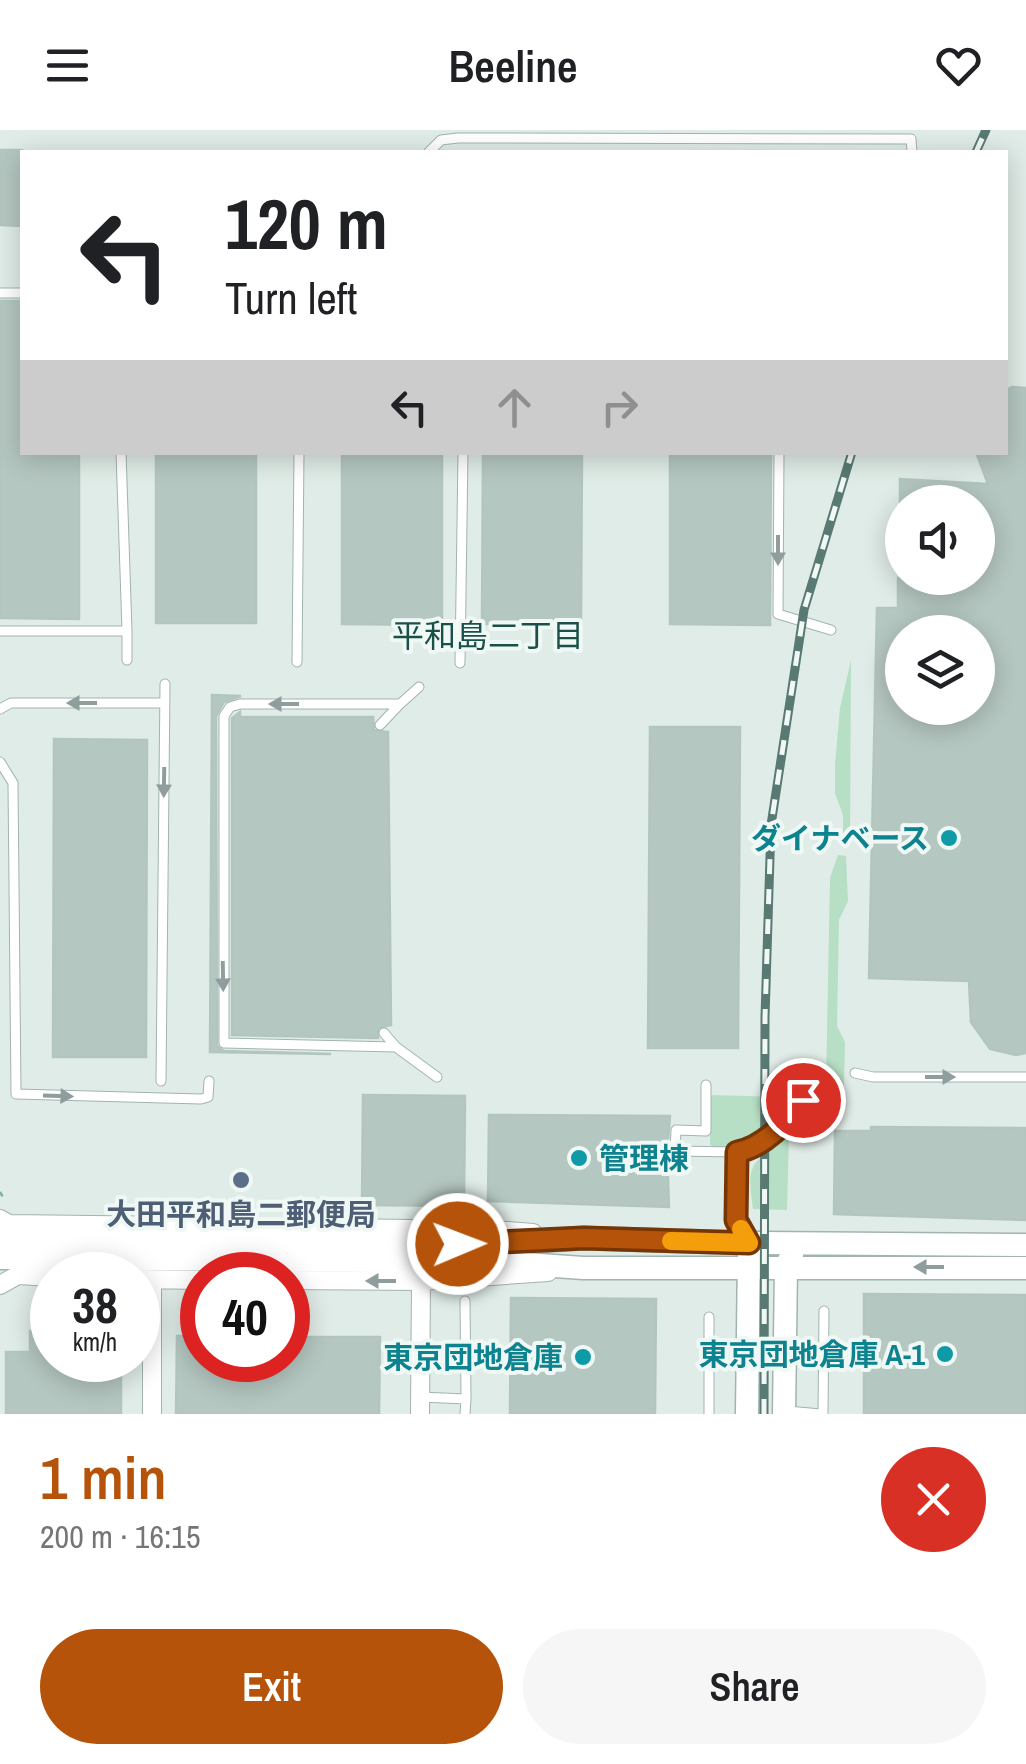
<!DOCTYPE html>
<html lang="en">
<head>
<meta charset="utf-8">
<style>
	:root { --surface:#fff; --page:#f6f6f6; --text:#202124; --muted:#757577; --accent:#b45309 }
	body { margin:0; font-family:"Archivo Narrow","Noto Sans JP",sans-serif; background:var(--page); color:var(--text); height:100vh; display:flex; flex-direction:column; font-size:38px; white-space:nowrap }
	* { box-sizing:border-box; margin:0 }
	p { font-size:32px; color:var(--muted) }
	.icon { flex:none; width:55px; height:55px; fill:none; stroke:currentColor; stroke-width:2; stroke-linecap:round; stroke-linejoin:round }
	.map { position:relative; height:1284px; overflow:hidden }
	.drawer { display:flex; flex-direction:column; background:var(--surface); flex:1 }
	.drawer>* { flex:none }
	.banner { position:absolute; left:20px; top:20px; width:988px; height:305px; border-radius:0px; box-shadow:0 5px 25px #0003; background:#fff; color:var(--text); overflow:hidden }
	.controls { position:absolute; left:885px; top:355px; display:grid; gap:20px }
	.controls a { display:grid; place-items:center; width:110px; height:110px; border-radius:50%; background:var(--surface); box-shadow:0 5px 25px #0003; font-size:50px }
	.speed { position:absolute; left:30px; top:1122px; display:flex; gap:20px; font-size:50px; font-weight:700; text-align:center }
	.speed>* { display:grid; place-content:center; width:130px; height:130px; border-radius:50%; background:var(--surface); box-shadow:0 5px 25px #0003; line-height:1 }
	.speed small { font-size:25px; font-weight:400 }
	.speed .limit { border:15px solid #d22; background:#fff; color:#111 }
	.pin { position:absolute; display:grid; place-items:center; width:85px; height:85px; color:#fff; margin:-42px; border:5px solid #fff; border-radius:50%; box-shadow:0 2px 10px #0007 }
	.me { position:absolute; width:110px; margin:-55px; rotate:89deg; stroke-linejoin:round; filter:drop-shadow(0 0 8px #0008) }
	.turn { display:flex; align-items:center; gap:35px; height:210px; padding:0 40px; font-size:45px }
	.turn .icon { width:130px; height:130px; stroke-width:2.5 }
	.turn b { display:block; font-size:70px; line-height:85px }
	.lanes { display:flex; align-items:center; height:95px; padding:0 40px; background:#0003; justify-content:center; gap:50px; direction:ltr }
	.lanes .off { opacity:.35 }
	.round { display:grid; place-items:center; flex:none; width:105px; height:105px; border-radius:52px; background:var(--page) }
	.summary { display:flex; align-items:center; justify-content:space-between; height:170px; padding:0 40px }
	h1 { font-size:60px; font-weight:600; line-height:75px; color:var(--accent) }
	.button { display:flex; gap:20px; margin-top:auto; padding:20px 40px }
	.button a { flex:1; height:115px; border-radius:60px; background:var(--accent); color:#fff; font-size:40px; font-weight:600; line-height:115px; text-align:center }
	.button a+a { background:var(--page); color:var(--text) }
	header { display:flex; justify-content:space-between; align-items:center; height:130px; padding:0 40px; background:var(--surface); font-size:45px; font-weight:600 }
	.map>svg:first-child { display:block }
	.green { fill:#b7dfc5 }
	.building { fill:#b5c7c1; stroke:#b2c6bf; stroke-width:2.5; fill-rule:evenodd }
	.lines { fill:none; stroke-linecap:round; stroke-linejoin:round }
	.service-casing { stroke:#a2b4af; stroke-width:11 }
	.minor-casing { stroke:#a2b4af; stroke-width:20 }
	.tertiary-casing { stroke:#a2b4af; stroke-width:25 }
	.path { stroke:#7eb2a6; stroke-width:2.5; stroke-dasharray:5 8; stroke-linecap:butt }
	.service { stroke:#fff; stroke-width:9 }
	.minor { stroke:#fff; stroke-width:18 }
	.tertiary { stroke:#fff; stroke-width:22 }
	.rail-casing { stroke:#597973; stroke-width:9 }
	.rail { stroke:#f0f8f5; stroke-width:5; stroke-dasharray:15; stroke-linecap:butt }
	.oneway { fill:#8f9e9c }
	.route-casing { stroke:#753606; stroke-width:25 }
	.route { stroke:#b45309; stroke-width:18 }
	.slow { stroke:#f59e0b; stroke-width:18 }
	.culture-dot { fill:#0f9aa8; stroke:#f0f8f5; stroke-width:4 }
	.service-dot { fill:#5c6f8a; stroke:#f0f8f5; stroke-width:4 }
	.labels { text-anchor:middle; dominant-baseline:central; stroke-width:8; stroke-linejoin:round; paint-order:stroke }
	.culture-label { font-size:30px; font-weight:bold; fill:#0d838f; stroke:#f0f8f5; text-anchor:end }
	.service-label { font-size:30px; font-weight:bold; fill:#4e5e75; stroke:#f0f8f5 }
	.neighbourhood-label { font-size:32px; fill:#1a5048; stroke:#f0f8f5 }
</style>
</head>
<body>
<header><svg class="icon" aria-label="menu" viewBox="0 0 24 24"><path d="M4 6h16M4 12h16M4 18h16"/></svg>Beeline<svg class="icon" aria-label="heart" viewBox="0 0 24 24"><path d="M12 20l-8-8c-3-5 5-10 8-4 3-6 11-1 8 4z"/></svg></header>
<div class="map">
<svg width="1026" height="1284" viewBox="0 0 1026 1284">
	<rect width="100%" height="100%" fill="#e0ece7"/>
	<!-- green -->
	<path class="green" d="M851,530L850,715L843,712V685L835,663V634L840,578Z
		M838,725L846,726L848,771L839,790L837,896L845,912L844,956H826L830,748Z
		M710,965L780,967L782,980C774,993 750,1016 736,1021C728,1023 717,1018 710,1015Z
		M789,1005L787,1080L753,1079C746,1029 752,1035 789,1005Z"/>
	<!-- building -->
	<path class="building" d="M0,20H22V96L0,95Z
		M0,171H22V322H79V489L0,488Z
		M1012,257L1026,258V923L1016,925L990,919L971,892L969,851L869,848L877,478H898V448H978V372H900V349L988,354L976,322H1005V261ZM902,502H978V578H902Z
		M156,322H256V493H156Z
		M342,322H442V495L342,494Z
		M483,322H582L581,494H482Z
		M670,322H771L770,495L670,494Z
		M212,565L241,566L224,572L216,586L217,916L224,921L331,924L210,922Z
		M240,582V587H373L374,600L388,602L391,895L378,898V908L232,905V588Z
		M650,597H740L738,918H648Z
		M54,609L147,610L146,927H53Z
		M363,965L465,966L464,1076L362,1075Z
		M489,985L670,986L667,1021L669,1077L488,1071Z
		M871,997L1026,998V1090L834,1084L835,1001H871Z
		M864,1164L1025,1165V1284H864Z
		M511,1168L656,1169L655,1284H510Z
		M30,1201L52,1202V1230H121V1284H6V1222H30Z
		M177,1206H202V1230H288V1207H380L379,1284H176Z"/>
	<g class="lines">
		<defs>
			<path id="service" d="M429,22L441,10L458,8L911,9L912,22
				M0,163H22
				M121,322L127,501
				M779,322L778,484L831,500
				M0,501H127V530
				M297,532L299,322
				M460,533L463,322
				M419,557L400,574H240L230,577L224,586V913L396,917L437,947
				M0,579L11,573H165
				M380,595L400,574
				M0,632L13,653L16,964L201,969L208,967L209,951
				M384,903L396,917
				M855,943L873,947H1026
				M161,951L165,554
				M706,955V1001L676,1000L675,1021L737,1022
				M747,1110L736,1089L737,1022C763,1018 788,991 803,970
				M465,1171L466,1269
				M709,1187V1284
				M420,1267L466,1269L465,1284
				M787,1281L821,1284
				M823,1284L824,1181"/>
			<path id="minor" d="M0,1089L9,1094L494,1100L533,1103
				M138,1149L202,1150
				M288,1150L421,1151L548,1142
				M0,1155L18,1145L52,1147
				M152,1284V1150
				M420,1284L421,1151"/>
			<path id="tertiary" d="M0,1110L495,1114L583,1108L749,1113L1026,1115
				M0,1128L498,1132L583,1138H1026
				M747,1284L749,1123
				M784,1284L786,1136L792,1125"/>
		</defs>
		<!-- service casing -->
		<use href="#service" class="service-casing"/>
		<!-- minor casing -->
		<use href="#minor" class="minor-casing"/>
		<!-- tertiary casing -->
		<use href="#tertiary" class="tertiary-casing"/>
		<!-- path -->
		<path class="path" d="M0,1062L6,1072"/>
		<!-- service -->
		<use href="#service" class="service"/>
		<!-- minor -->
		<use href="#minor" class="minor"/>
		<!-- tertiary -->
		<use href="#tertiary" class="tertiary"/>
		<defs>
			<path id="rail" d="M976,22L986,0
				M764,1284L765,887L771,695L804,480L852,322"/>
		</defs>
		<!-- rail casing -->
		<use href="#rail" class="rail-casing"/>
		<!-- rail -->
		<use href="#rail" class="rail"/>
	</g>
	<!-- one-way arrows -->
	<defs><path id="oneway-solid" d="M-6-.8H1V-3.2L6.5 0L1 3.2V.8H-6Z" transform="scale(2.5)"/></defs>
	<g class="oneway">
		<use href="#oneway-solid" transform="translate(778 420) rotate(90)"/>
		<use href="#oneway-solid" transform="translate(82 573) rotate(-180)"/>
		<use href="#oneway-solid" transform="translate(284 574) rotate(-180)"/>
		<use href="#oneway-solid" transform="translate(164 652) rotate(91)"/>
		<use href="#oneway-solid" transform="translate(223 846) rotate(89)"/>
		<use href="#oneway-solid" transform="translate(940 947)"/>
		<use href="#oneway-solid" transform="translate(58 966) rotate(2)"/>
		<use href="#oneway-solid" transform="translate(929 1137) rotate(-180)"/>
		<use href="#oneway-solid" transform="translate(381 1151) rotate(-180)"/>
	</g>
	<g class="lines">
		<defs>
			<path id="route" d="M458,1114L584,1108L749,1113L736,1090L737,1022C763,1018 788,991 803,970"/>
		</defs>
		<!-- route casing -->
		<use href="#route" class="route-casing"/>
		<!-- route -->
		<use href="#route" class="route"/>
		<!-- slow -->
		<path class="slow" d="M671,1111L749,1113L741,1099"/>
	</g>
	<!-- markers -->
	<g class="culture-dot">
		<circle cx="949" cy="708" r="10"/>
		<circle cx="579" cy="1028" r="10"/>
		<circle cx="945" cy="1224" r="10"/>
		<circle cx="583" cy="1227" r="10"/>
	</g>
	<circle class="service-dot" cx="241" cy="1050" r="10"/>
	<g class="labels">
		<!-- culture labels -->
		<g class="culture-label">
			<text x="929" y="708">ダイナベース</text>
			<text x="599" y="1028" text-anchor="start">管理棟</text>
			<text x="925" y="1224">東京団地倉庫 A-1</text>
			<text x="563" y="1227">東京団地倉庫</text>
		</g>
		<!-- service labels -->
		<g class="service-label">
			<text x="241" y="1084">大田平和島二郵便局</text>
		</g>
		<!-- neighbourhood labels -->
		<g class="neighbourhood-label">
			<text x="488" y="505">平和島二丁目</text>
		</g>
	</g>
</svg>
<div class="controls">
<a><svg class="icon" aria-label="sound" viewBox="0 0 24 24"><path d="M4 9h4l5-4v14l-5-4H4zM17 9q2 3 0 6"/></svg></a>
<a><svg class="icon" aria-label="layers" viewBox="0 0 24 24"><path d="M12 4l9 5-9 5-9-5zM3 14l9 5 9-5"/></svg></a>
</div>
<div class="speed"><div>38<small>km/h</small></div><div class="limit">40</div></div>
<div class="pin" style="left:803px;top:970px;background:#d93025"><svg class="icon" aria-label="arrive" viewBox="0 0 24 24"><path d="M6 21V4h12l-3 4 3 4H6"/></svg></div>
<svg class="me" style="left:458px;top:1114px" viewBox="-20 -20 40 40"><circle r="17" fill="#b45309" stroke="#fff" stroke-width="3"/><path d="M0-11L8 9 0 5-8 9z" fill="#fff"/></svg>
<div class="banner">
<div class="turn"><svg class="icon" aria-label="left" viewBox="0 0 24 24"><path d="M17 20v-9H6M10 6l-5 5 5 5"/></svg><div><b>120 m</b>Turn left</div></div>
<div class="lanes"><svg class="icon" aria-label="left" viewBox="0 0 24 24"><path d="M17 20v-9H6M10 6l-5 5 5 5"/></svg><svg class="icon off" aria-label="ahead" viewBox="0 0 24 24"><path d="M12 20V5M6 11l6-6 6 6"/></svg><svg class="icon off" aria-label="right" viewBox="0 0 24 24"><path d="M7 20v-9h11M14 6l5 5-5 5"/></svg></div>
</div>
</div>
<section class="drawer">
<div class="summary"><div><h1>1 min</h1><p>200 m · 16:15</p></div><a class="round" style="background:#d93025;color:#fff"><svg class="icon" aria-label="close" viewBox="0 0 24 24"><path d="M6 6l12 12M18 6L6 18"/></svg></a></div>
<div class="button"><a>Exit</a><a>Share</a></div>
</section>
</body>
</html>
